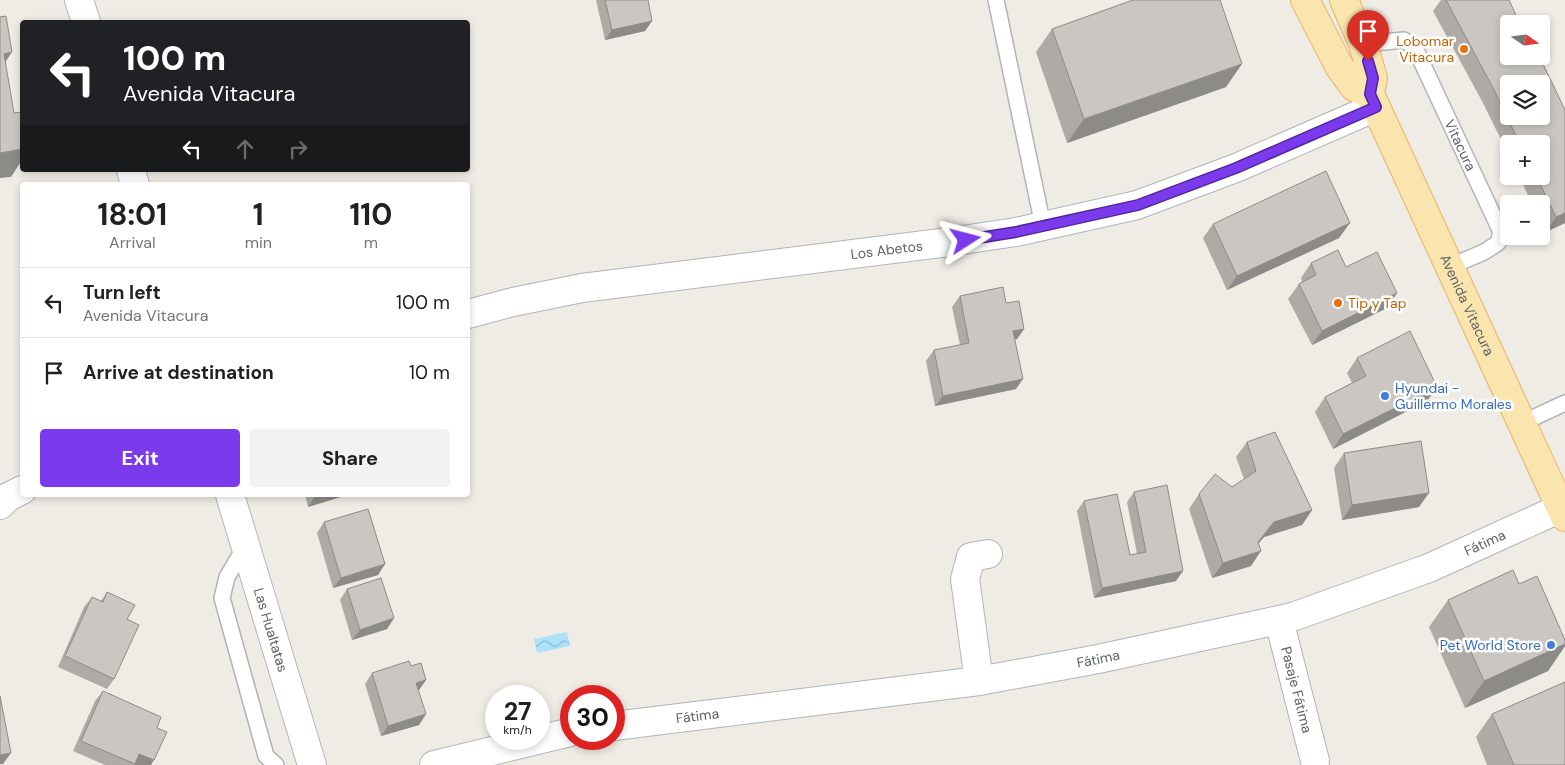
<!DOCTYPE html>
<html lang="en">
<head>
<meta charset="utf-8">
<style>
	:root { --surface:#fff; --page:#f2f2f2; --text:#202124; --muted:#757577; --line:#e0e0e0; --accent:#7c3aed }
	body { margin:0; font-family:"DM Sans",sans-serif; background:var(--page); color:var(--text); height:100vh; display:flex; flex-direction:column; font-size:19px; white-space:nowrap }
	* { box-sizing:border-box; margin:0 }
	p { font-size:16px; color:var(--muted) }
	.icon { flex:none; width:28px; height:28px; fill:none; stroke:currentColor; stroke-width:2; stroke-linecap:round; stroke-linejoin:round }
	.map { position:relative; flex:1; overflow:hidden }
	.details { position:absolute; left:20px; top:182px; width:450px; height:315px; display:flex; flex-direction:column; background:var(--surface); border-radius:5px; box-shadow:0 2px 8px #0003 }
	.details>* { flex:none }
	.top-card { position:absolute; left:20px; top:20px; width:450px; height:152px; border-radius:5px; box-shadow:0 2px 8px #0003; background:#202124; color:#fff; overflow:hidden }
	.needle { width:32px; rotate:104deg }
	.fabs { position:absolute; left:1500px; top:15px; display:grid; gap:10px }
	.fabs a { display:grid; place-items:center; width:50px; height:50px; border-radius:5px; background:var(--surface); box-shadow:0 2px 8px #0003; font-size:25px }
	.speed { position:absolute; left:485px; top:685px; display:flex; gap:10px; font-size:25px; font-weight:700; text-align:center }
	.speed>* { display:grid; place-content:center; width:65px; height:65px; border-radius:50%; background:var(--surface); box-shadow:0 2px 8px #0003; line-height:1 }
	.speed small { font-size:12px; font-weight:400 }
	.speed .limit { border:8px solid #d22; background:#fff; color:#111 }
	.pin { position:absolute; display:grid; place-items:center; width:42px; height:42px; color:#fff; margin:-51px -21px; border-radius:50% 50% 50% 0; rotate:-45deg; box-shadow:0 0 5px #0007 }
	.pin .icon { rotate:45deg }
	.me { position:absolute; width:55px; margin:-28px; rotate:81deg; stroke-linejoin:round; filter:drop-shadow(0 0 4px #0008) }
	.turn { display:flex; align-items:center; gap:18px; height:105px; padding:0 20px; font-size:22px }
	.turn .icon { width:65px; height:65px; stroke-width:2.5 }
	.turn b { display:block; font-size:35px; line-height:42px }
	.lanes { display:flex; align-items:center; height:48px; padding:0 20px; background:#0003; justify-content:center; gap:25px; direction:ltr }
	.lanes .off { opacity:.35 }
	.eta { display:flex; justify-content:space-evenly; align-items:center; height:85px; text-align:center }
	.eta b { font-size:30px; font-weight:700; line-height:35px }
	.primary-button { display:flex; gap:10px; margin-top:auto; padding:10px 20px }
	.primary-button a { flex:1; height:58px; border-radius:5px; background:var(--accent); color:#fff; font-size:20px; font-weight:700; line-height:58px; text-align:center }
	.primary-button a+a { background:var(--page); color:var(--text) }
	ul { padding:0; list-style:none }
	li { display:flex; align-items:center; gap:15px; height:70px; padding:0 20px; border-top:1px solid var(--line) }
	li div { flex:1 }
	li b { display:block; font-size:19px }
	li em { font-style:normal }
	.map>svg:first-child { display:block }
	.water { fill:url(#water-waves) }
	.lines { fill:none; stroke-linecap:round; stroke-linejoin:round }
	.lane-casing { stroke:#b1b4b7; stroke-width:18 }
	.street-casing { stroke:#b1b4b7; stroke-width:30 }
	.secondary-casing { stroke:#b2b6ba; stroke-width:30 }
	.primary-casing { stroke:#eab364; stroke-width:30 }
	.lane { stroke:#fff; stroke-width:15 }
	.street { stroke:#fff; stroke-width:28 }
	.secondary { stroke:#fff; stroke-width:28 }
	.primary { stroke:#fae5af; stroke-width:28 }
	.wall { fill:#aeaba7 }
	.shaded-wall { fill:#8d8b88 }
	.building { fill:#cac7c2; stroke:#8d8b88; fill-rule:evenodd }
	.route-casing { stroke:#51269a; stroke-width:12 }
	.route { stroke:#7c3aed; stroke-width:9 }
	.food-dot { fill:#e8710a; stroke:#fff; stroke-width:2 }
	.shop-dot { fill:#3f7fe0; stroke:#fff; stroke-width:2 }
	.labels { text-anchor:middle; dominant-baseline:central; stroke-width:5; stroke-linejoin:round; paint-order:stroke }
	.food-label { font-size:14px; fill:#c56008; stroke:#fff; text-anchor:end }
	.street-label { font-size:14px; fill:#5d6265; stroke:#fff }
	.shop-label { font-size:14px; fill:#366cbe; stroke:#fff; text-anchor:start }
</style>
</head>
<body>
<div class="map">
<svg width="1565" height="765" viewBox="0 0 1565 765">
	<defs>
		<pattern id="water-waves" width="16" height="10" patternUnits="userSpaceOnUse" patternTransform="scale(1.25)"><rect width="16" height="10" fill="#abe2fa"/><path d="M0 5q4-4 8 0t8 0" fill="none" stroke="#8ebbce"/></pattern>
	</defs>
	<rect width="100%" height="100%" fill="#efece6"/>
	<!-- water -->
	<path class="water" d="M567,632L570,646L537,653L534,639Z"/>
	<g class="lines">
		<defs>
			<g id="lane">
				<path d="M996,0L1043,226"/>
				<path id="s1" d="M1363,44L1404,40L1415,48L1501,232L1498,243L1484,252L1449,267"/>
				<path d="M1522,423L1565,403"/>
				<path d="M246,545L227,577L222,598L266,756L276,765"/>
			</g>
			<g id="street">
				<path id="s2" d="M468,314L513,302L582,288L949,242L1016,232L1137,205L1236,168L1376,107"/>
				<path d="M0,505L8,497L22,490"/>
				<path id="s3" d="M1279,620L1315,761"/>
				<path d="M979,681L965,579L971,557L988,554"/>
				<path id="s4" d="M614,726L979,681L1098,659L1279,620L1295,616L1429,568L1561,508"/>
				<path d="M434,765L571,732"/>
			</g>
			<g id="secondary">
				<path d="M79,0L86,22"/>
				<path d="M131,170L135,185"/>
				<path id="s5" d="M230,495L312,765"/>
			</g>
			<g id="primary">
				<path d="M1305,0L1339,66L1354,87L1370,94"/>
				<path id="s6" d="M1344,0L1363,44L1373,78L1370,94L1565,517"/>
			</g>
		</defs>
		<!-- lane casing -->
		<use href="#lane" class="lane-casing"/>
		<!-- street casing -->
		<use href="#street" class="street-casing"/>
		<!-- secondary casing -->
		<use href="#secondary" class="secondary-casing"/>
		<!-- primary casing -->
		<use href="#primary" class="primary-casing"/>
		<!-- lane -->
		<use href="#lane" class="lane"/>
		<!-- street -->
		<use href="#street" class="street"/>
		<!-- secondary -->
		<use href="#secondary" class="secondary"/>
		<!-- primary -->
		<use href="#primary" class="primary"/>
	</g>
	<!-- wall -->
	<path class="wall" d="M596,0H648L652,21L645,31L605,40Z
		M1441,0H1509L1565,223L1546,232L1541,222V204H1532L1519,176H1541V144H1509V156L1483,103L1433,11Z
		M1052,29L1226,87L1067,143L1036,52Z
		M1213,224L1339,238L1227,290L1203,238Z
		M1311,263L1346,267L1397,293L1387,308L1312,345L1288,299L1299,284L1302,282L1301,278Z
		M960,296L1006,303L1024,329L1017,339H1015L1016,389L935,406L926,361L934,350L960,345L952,307Z
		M1357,358L1437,387L1427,401L1333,449L1315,412L1325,397L1352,383L1347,373Z
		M1247,442L1312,510L1302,525L1264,537L1258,543L1251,566L1212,578L1189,509L1199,494L1232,487L1244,479L1236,457Z
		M1344,453L1419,507L1342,520L1334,468Z
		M1134,492L1176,581L1094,598L1077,511L1084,501L1130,555L1137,554L1127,502Z
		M305,495H347L308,507Z
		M324,522L385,564L378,575L333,588L317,533Z
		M1519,584L1565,640V646L1548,671L1465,708L1429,627L1448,600Z
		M347,589L394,618L387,629L352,640L340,600Z
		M107,592L127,619L114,679L107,689L58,667L84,607L92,597L101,601Z
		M411,666L426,680L418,691L426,714L419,725L381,736L365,684L372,673Z
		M103,691L157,728L151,765H105L73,751L95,701Z
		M1492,714L1565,765H1487L1476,737Z"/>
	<!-- shaded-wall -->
	<path class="shaded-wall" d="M652,21L645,31L605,40L612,30Z
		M12,52L0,70L4,54Z
		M1242,64L1226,87L1067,143L1084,119Z
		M22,149V160L11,177L0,178V153Z
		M1565,213V223L1546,232L1556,217Z
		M1350,223L1339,238L1227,290L1237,276Z
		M1397,293L1387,308L1312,345L1322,331Z
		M1024,329L1017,339L1006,341L1013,331Z
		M1023,379L1016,389L935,406L943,396Z
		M1437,387L1427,401L1333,449L1343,434Z
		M1429,493L1419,507L1342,520L1352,505Z
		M320,495H347L308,507L315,496Z
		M1312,510L1302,525L1264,537L1249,555L1261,551L1251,566L1212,578L1223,563L1258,542L1274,522Z
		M385,564L378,575L333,588L341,578Z
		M1183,571L1176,581L1094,598L1102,588Z
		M394,618L387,629L352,640L360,630Z
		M1565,644V646L1548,671L1465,708L1484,681Z
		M426,680L419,690L409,694L416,683Z
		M426,714L419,725L381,736L388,726Z
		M11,753L3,764H0V755Z
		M139,754L154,760L151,765H134Z"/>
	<!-- building -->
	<path class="building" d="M605,0H648L652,21L612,30Z
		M1133,0H1220L1242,64L1084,119L1052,29Z
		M1446,0H1509L1520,24H1509V56H1535L1539,65L1542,62L1565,110V213L1556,217L1536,176H1541V144H1520L1493,88ZM1509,84H1541V116H1509Z
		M6,16L12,52L4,54L14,113L22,112V149L0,153V17Z
		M1326,171L1350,223L1237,276L1213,224Z
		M1338,250L1346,267L1377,252L1397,293L1322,331L1299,284L1316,275L1311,263Z
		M1003,287L1006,303L1019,301L1024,329L1013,331L1023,379L943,396L934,350L969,343L960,296Z
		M1410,331L1437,387L1343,434L1325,397L1366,376L1357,358Z
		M1275,432L1312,510L1274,522L1258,542L1261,551L1223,563L1199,494L1215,474L1232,487L1256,471L1247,442Z
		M1421,441L1429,493L1352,505L1344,453Z
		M1167,485L1183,571L1102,588L1084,501L1117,494L1130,555L1146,552L1134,492Z
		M368,509L385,564L341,578L324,522Z
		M1513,570L1519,584L1537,576L1565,640V644L1484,681L1448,600Z
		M381,578L394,618L360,630L347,589Z
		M107,592L135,605L127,619L139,625L114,679L65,656L92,597L103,602Z
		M409,661L411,666L421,663L426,680L416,683L426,714L388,726L372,673Z
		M1565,682V765H1514L1492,714Z
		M103,691L161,717L157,728L167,732L154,760L139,754L135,764L81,741Z
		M0,696L11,753L0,755Z"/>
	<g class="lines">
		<defs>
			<path id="route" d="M966,240L1016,232L1138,205L1236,168L1376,107L1370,94L1373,78L1368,61"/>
		</defs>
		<!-- route casing -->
		<use href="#route" class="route-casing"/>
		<!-- route -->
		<use href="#route" class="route"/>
	</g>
	<!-- markers -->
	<g class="food-dot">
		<circle cx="1464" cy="49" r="5"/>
		<circle cx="1338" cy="303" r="5"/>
	</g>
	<g class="shop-dot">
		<circle cx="1385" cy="396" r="5"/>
		<circle cx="1551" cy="645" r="5"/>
	</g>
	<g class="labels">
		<!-- food labels -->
		<g class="food-label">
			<text x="1454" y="41">Lobomar<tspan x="1454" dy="16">Vitacura</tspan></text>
			<text x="1348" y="303" text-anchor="start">Tip y Tap</text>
		</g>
		<!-- street labels -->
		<g class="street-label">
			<text stroke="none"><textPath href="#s1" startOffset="162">Vitacura</textPath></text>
			<text stroke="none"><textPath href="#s2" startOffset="424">Los Abetos</textPath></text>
			<text stroke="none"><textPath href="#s6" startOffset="332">Avenida Vitacura</textPath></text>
			<text stroke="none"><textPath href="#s4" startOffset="894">Fátima</textPath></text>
			<text stroke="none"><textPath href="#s5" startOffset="141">Las Hualtatas</textPath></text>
			<text stroke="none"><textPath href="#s4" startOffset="489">Fátima</textPath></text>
			<text stroke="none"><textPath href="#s3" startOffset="72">Pasaje Fátima</textPath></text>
			<text stroke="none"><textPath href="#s4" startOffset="84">Fátima</textPath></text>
		</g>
		<!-- shop labels -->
		<g class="shop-label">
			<text x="1395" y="388">Hyundai -<tspan x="1395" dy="16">Guillermo Morales</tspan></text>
			<text x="1541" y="645" text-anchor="end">Pet World Store</text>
		</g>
	</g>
</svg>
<div class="fabs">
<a><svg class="needle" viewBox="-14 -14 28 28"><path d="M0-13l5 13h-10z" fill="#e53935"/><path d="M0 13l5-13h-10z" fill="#757577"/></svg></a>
<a><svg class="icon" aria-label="layers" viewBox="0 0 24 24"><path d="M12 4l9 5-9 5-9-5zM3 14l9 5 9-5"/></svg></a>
<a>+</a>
<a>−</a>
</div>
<div class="speed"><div>27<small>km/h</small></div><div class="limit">30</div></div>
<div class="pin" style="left:1368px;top:61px;background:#d93025"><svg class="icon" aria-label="arrive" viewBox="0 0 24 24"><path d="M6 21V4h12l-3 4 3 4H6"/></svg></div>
<svg class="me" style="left:966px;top:240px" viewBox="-20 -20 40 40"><path d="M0-17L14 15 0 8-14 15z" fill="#7c3aed" stroke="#fff" stroke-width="4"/></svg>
<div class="top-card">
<div class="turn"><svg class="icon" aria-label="left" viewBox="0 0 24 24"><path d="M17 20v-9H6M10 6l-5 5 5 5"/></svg><div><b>100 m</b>Avenida Vitacura</div></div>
<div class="lanes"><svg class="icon" aria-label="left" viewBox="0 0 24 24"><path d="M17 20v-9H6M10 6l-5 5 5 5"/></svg><svg class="icon off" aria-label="ahead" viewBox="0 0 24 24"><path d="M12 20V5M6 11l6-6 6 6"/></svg><svg class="icon off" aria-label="right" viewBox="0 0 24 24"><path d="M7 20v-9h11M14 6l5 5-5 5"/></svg></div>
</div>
<section class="details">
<div class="eta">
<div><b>18:01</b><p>Arrival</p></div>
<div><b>1</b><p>min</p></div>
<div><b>110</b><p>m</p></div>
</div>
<ul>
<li><svg class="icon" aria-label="left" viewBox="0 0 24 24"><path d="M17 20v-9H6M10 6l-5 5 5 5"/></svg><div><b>Turn left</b><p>Avenida Vitacura</p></div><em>100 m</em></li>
<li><svg class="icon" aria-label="arrive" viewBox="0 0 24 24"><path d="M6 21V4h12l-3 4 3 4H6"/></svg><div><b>Arrive at destination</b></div><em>10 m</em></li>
</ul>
<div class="primary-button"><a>Exit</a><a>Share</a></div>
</section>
</div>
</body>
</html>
